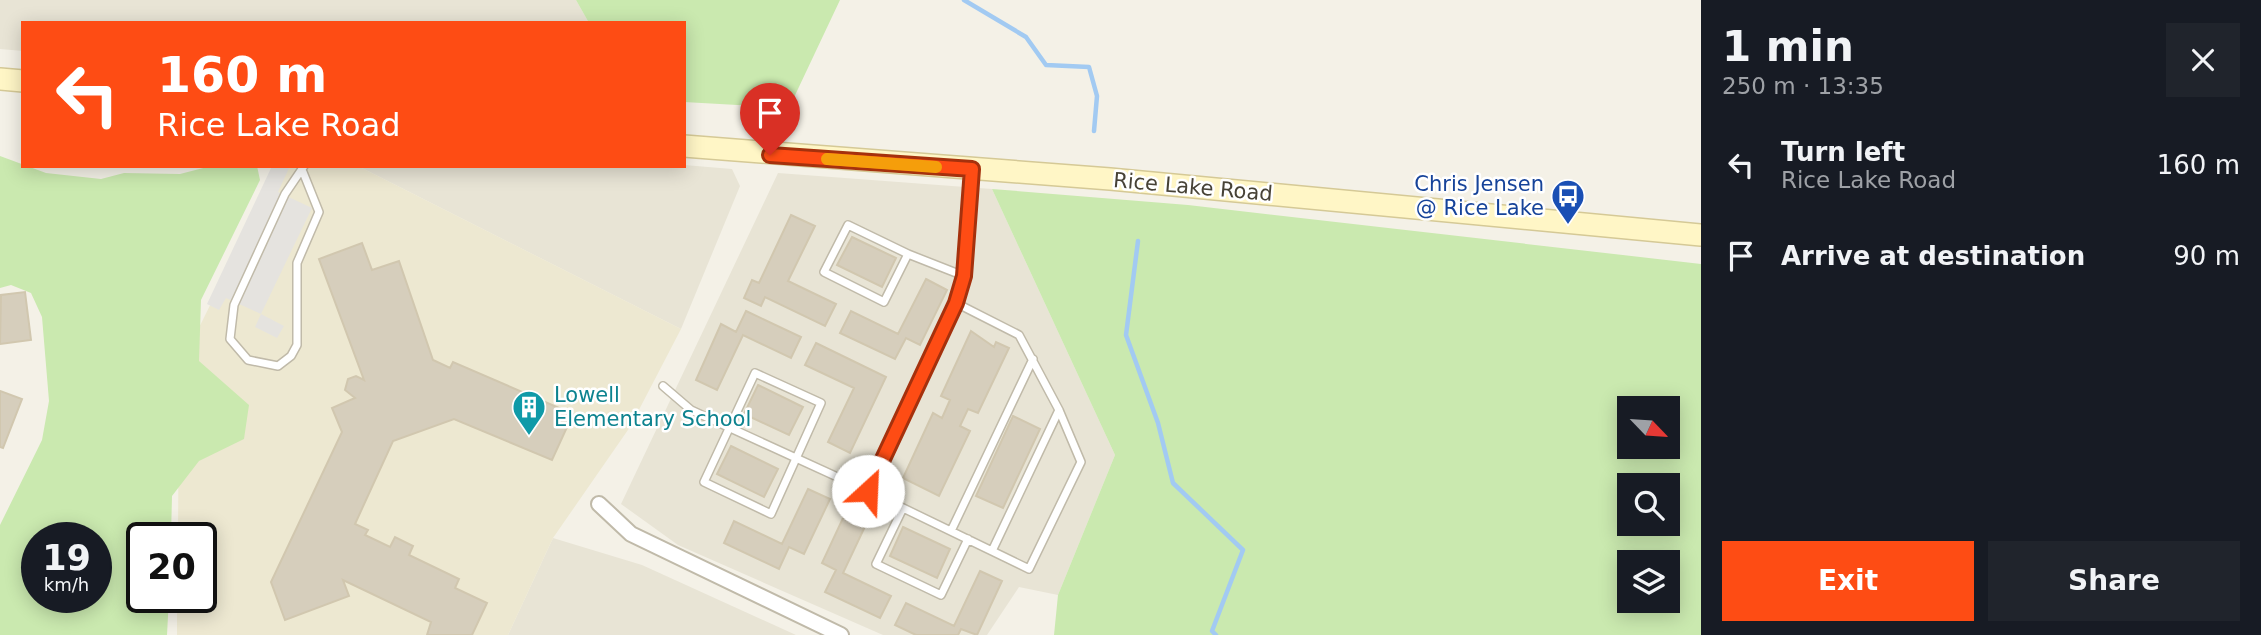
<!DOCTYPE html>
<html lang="en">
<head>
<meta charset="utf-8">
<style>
	:root { --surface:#171b24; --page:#20242c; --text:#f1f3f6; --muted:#9ea1a6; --accent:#fe4c14 }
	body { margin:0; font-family:"DejaVu Sans",sans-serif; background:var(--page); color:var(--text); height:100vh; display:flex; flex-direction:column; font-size:26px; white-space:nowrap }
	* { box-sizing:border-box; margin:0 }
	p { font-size:23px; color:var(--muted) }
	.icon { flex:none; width:38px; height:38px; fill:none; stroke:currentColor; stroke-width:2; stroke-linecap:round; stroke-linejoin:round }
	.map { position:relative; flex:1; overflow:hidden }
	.drawer { display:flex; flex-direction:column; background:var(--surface); width:560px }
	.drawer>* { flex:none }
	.hud { position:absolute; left:21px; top:21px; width:665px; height:147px; border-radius:0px; box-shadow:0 4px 18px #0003; background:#fe4c14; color:#fff; overflow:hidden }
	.needle { width:46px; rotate:115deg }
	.fabs { position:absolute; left:1617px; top:396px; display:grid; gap:14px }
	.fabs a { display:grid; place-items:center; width:63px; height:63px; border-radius:0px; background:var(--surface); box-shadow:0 4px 18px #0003; font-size:35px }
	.speed { position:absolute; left:21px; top:522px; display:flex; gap:14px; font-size:35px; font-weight:700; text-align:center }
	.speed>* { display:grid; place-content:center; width:91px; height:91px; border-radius:50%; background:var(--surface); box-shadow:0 4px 18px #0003; line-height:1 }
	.speed small { font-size:18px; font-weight:400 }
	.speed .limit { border:4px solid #111; border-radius:10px; background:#fff; color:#111 }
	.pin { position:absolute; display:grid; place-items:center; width:60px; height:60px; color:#fff; margin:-72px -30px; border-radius:50% 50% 50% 0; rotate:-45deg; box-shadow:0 0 7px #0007 }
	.pin .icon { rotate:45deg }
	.me { position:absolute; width:77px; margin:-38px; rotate:25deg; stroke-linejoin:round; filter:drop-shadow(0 0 5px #0008) }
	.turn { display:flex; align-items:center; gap:24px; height:147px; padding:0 21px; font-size:32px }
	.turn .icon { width:91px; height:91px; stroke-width:2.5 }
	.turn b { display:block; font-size:49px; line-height:60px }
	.round { display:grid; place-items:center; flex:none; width:74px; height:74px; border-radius:0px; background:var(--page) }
	.summary { display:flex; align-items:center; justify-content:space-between; height:119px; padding:0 21px }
	h1 { font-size:42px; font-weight:600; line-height:52px }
	.button { display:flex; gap:14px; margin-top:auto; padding:14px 21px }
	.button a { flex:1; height:80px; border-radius:0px; background:var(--accent); color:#fff; font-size:28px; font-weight:600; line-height:80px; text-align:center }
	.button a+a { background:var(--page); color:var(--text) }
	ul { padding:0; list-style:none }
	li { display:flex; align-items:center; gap:21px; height:91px; padding:0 21px }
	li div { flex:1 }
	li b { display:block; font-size:26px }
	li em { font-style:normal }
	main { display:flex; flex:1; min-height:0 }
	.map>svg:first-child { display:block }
	.residential { fill:#e8e4d5 }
	.education { fill:#ede8d1 }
	.green { fill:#cae9af; fill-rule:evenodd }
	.parking { fill:#e5e3df }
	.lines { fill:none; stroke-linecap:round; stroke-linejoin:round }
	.stream { stroke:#a2caf2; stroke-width:4.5 }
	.building { fill:#d6cebc; stroke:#d1c7af; stroke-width:2 }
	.service-casing { stroke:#c0baa9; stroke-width:10 }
	.minor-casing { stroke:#c0baa9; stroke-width:18 }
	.secondary-casing { stroke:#d5c996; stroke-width:24 }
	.service { stroke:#fff; stroke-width:7 }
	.minor { stroke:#fff; stroke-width:14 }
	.secondary { stroke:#fff6c6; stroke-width:21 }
	.route-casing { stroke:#a5310d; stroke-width:18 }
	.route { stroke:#fe4c14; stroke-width:12 }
	.slow { stroke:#f59e0b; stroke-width:12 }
	.labels { text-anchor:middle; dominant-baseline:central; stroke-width:5; stroke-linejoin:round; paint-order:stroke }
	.transit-label { font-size:21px; fill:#164399; stroke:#fff; text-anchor:end }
	.street-label { font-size:21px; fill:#474236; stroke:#fff }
	.culture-label { font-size:21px; fill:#0d838f; stroke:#fff; text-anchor:start }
</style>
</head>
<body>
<main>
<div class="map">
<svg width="1701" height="635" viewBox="0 0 1701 635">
	<rect width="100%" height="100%" fill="#f4f1e7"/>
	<!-- residential -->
	<path class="residential" d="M0,0H576L589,23H23V51L0,49Z
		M684,165L732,169L740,186L681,329L358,166Z
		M778,173L992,189L1115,455L1058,595L1019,587L987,635H883L678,545L621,504Z
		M553,538L642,565L796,635H508Z"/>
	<!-- education -->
	<path class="education" d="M279,166H358L681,329L630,427L553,538L508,635H177V597H201V537H178L179,368Z"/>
	<!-- green -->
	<path class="green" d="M576,0H840L789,108L684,102V23H589Z
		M0,156L46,173L101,179L124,173L180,174L211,166H257L260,180L201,300L199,361L249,405L244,439L199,461L172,496L171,537H142V597H169L167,635H0V525L42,440L49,401L42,317L31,293L11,285L0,288ZM37,537H96V597H37Z
		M992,189L1188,205L1701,264V635H1054L1058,595L1115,455ZM1629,408H1668V446H1629ZM1629,485H1668V523H1629ZM1629,562H1668V600H1629Z"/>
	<!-- parking -->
	<path class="parking" d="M272,166H290L278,192L312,208L261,314L284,326L277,338L255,327L261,314L226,298L219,310L207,304Z"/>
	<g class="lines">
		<!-- stream -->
		<path class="stream" d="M964,0L1026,37L1046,65L1089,67L1097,96L1094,131
			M1138,241L1126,335L1158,423L1173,483L1243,550L1212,631L1216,635"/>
	</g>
	<!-- building -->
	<path class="building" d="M791,215L815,226L788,281L836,304L825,326L765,297L761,306L744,298L752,280L759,283Z
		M852,237L896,258L882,287L837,265Z
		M362,243L372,270L399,261L433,360L450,368L453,362L573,414L552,460L454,419L393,441L355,524L368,530L365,535L390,547L395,537L413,546L409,555L459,579L455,588L487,603L472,635H427L431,622L343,580L349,596L285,620L271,582L342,432L332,408L355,398L345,390L348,379L356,376L364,380L319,259Z
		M926,279L947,290L920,345L906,338L895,359L840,333L851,311L898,334Z
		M25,292L31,340L0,344L1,295Z
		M746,311L801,337L791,358L743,335L717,390L696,380L721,324L736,332Z
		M971,331L994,347L996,342L1009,348L978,413L968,409L960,426L970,431L939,496L903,478L933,413L942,418L950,400L941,396Z
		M816,343L886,377L850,453L828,442L854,388L805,365Z
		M758,385L803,407L789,435L744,414Z
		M0,391L22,399L3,448L0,447Z
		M1013,416L1040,429L1003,508L976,496Z
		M731,446L778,469L764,497L717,474Z
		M808,489L830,499L804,554L789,547L779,569L724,543L734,521L782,544Z
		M851,501L859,504L858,508L864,511L862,515L869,518L843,573L891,596L880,618L825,592L836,570L822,563Z
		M903,527L950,549L937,578L890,556Z
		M980,571L1002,581L977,635L961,629L958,635H916L895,625L906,603L954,626Z"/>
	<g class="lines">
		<defs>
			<path id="service" d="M303,172L319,212L297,263V345L291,356L278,366L248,360L230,339L234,305L285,194L304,166
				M908,254L848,225L824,272L884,302L908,254L964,276
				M956,303L1019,335L1059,410L1081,462L1029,569L868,491L956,303L964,276L972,170
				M755,373L821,403L771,514L704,482Z
				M663,386L691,410L868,491
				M903,508L876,564L941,595L968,539
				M951,531L1033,359
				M992,551L1059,410"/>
			<path id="minor" d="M599,504L631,534L841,635"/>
			<path id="secondary" d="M0,79L23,81
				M684,146L1110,179L1701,235"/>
		</defs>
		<!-- service casing -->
		<use href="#service" class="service-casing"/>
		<!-- minor casing -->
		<use href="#minor" class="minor-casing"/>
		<!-- secondary casing -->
		<use href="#secondary" class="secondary-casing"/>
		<!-- service -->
		<use href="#service" class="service"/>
		<!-- minor -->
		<use href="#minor" class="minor"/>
		<!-- secondary -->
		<use href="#secondary" class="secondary"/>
	</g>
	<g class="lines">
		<defs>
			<path id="route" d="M770,155L972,169L964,276L956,303L868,491"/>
		</defs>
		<!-- route casing -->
		<use href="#route" class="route-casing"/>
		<!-- route -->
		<use href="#route" class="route"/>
		<!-- slow -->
		<path class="slow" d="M827,159L936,167"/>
	</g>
	<!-- icons -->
	<defs>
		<symbol id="bus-pin" viewBox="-11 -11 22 30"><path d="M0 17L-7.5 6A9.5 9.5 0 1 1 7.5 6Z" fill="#1a4fb4" stroke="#fff"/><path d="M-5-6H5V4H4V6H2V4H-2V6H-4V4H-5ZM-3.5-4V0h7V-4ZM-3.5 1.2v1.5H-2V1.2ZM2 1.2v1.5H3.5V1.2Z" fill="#fff"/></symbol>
		<symbol id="building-pin" viewBox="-11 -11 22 30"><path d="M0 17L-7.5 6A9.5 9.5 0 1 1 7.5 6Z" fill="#0f9aa8" stroke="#fff"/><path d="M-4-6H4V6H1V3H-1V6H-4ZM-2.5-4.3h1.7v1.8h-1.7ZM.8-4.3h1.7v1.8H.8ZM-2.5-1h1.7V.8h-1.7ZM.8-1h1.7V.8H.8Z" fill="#fff"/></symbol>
	</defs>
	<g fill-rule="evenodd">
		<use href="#bus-pin" x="1549" y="177" width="38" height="52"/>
		<use href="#building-pin" x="510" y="388" width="38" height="52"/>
	</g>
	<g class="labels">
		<!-- transit labels -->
		<g class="transit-label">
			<text x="1544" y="184">Chris Jensen<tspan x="1544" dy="24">@ Rice Lake</tspan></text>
		</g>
		<!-- street labels -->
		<g class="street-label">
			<text transform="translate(1193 187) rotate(5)">Rice Lake Road</text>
		</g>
		<!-- culture labels -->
		<g class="culture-label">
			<text x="554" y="395">Lowell<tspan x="554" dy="24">Elementary School</tspan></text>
		</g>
	</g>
</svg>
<div class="fabs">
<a><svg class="needle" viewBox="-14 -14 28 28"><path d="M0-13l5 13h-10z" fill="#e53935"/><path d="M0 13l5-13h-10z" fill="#9ea1a6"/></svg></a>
<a><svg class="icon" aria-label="search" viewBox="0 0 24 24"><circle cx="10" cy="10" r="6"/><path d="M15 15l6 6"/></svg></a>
<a><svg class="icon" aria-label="layers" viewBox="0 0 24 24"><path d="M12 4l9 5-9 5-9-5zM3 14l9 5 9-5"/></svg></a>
</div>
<div class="speed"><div>19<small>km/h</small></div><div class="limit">20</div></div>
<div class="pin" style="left:770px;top:155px;background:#d93025"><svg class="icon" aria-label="arrive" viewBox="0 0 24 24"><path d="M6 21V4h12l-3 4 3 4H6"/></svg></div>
<svg class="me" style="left:868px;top:491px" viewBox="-20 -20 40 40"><circle r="19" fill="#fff"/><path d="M0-13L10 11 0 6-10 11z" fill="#fe4c14"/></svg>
<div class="hud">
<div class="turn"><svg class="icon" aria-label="left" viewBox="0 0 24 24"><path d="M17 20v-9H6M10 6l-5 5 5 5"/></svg><div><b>160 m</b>Rice Lake Road</div></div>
</div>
</div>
<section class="drawer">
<div class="summary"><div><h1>1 min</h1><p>250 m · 13:35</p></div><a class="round"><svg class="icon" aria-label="close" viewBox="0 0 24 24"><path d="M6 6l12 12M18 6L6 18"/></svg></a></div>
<ul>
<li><svg class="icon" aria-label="left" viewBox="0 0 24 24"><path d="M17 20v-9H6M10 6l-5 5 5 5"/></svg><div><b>Turn left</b><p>Rice Lake Road</p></div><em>160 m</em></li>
<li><svg class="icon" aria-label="arrive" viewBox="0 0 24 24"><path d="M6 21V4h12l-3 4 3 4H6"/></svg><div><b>Arrive at destination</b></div><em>90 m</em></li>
</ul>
<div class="button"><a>Exit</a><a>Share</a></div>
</section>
</main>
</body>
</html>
